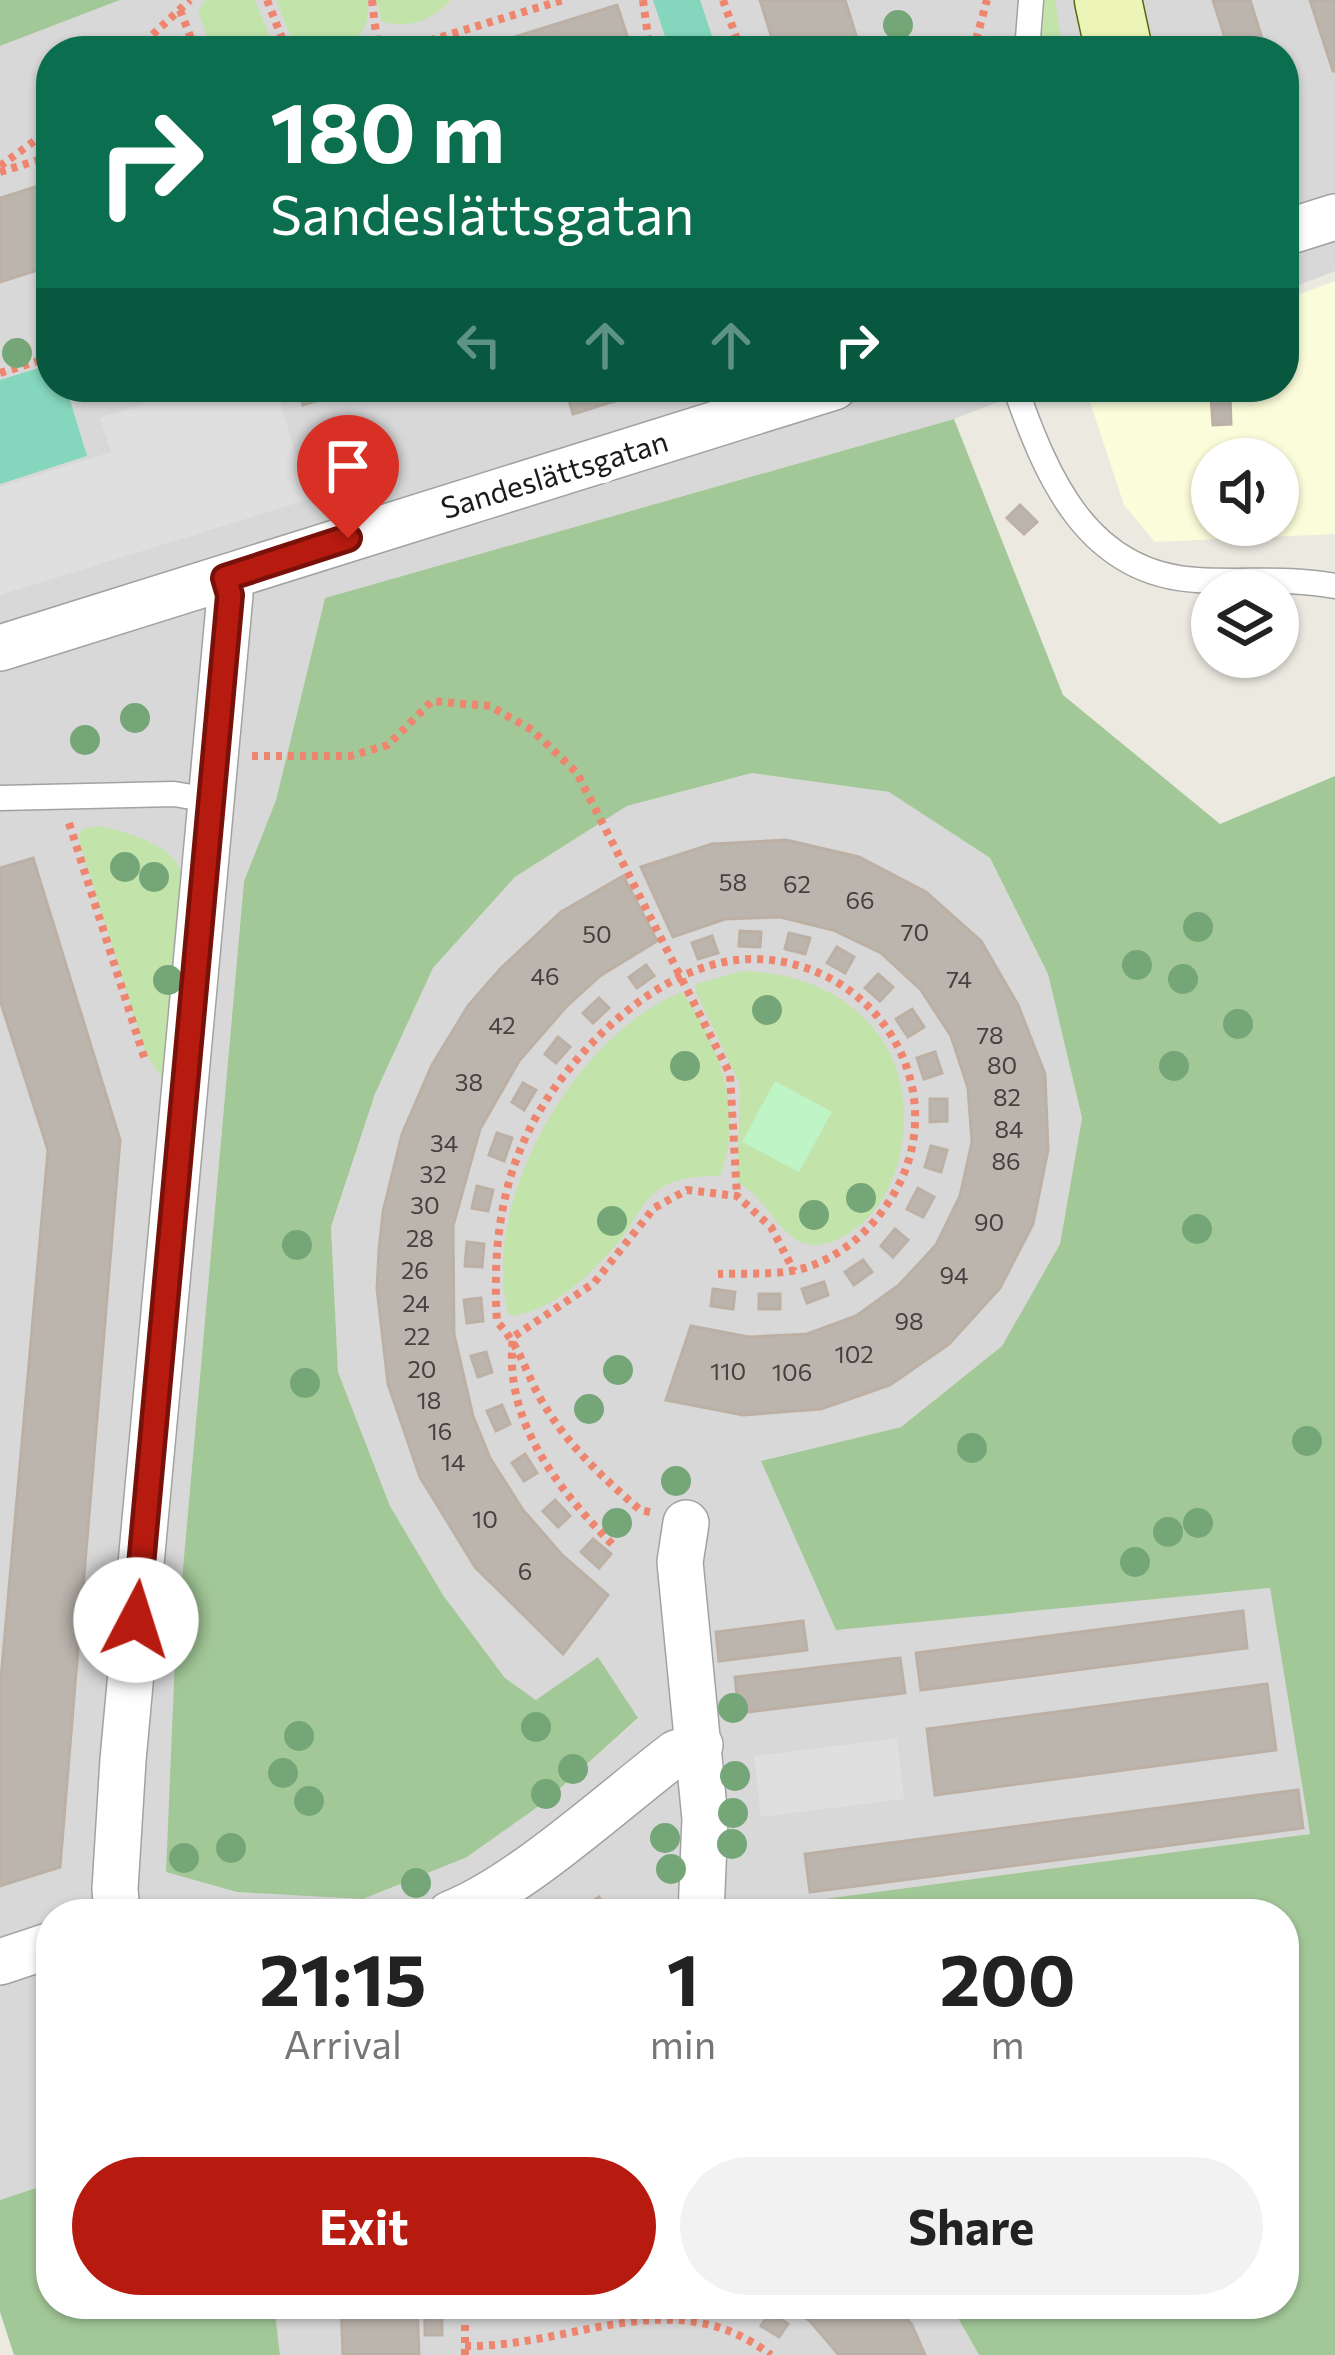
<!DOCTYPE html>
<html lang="en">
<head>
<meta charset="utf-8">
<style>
	:root { --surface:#fff; --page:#f2f2f2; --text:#222; --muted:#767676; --accent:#b71a0f }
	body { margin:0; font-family:Commissioner,sans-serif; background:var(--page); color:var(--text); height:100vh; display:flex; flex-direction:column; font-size:45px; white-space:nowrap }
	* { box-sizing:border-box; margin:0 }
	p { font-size:39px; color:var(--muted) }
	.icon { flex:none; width:66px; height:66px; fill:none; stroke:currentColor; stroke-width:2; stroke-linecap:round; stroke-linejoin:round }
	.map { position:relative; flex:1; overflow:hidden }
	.side { position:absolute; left:36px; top:1899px; width:1263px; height:420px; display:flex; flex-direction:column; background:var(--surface); border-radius:48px; box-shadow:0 3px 9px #0004 }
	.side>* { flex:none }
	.guide { position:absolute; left:36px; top:36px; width:1263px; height:366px; border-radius:48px; box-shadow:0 3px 9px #0004; background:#0b6e4f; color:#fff; overflow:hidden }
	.tools { position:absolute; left:1191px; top:438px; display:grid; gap:24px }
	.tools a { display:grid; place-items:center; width:108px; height:108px; border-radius:50%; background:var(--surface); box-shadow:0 3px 9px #0004; font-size:60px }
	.pin { position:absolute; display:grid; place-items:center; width:102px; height:102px; color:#fff; margin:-123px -51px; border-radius:50% 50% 50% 0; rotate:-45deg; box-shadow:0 0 12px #0007 }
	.pin .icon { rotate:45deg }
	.me { position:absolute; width:132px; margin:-66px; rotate:5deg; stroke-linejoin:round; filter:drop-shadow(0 0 9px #0008) }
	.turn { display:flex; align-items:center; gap:42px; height:252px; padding:0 36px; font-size:54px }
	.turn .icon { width:156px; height:156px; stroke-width:2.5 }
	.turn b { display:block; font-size:84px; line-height:102px }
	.lanes { display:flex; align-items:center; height:114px; padding:0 36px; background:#0003; justify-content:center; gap:60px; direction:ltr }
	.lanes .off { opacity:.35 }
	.eta { display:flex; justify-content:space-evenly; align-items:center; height:204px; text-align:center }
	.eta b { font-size:72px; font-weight:700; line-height:84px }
	.primary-button { display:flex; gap:24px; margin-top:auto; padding:24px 36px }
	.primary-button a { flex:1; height:138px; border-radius:72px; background:var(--accent); color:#fff; font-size:48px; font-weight:700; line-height:138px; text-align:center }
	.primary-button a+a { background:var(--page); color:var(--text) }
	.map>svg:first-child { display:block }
	.residential { fill:#d9d8d8 }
	.education { fill:#fafcda; fill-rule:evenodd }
	.grass { fill:#c2e3aa }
	.forest { fill:#a3c898 }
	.park { fill:#bff4c7 }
	.pitch { fill:#84d6bc }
	.parking { fill:#dfdfdf }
	.building { fill:#bcb5ae; stroke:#bcb0a5; stroke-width:3 }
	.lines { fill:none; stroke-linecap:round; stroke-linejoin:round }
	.lane-casing { stroke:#a2a2a2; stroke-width:27 }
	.street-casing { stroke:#a2a2a2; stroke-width:48 }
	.secondary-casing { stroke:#58670c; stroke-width:69 }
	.path { stroke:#ee856f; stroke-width:8; stroke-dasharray:6 6; stroke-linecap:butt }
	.lane { stroke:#fff; stroke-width:24 }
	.street { stroke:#fff; stroke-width:45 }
	.secondary { stroke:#edf4b7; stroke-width:66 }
	.tree { fill:#75a677 }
	.route-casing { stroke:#77110a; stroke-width:30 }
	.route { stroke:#b71a0f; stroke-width:21 }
	.labels { text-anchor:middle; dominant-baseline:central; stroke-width:12; stroke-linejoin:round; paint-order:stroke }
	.number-label { font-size:24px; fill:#434240 }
	.street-label { font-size:30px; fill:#1b1b1b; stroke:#fff }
</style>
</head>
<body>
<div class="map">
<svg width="1335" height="2355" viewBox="0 0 1335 2355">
	<rect width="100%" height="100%" fill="#ece9e1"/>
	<!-- residential -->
	<path class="residential" d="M120,0H1335V271L1284,291V51H51V387H1037L954,419L325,598L276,800L244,881L175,1658L467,1857L546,1801L638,1719L536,1700L505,1678L443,1595L390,1506L338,1372L331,1227L375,1094L433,968L515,877L627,806L752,773L889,792L990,858L1048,974L1082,1118L1060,1244L1002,1346L901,1427L761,1461L836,1629L1270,1588L1310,1834L764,1907L763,1914H51V2183L0,2200V46Z
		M274,2304H950L979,2355H280Z"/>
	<!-- education -->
	<path class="education" d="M1335,281V534L1155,542L1124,505L1085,387H1284V300ZM1212,459H1278V525H1212Z"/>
	<!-- grass -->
	<path class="grass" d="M206,0H255L276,51H212L198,11Z
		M276,0H367C372,21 362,34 348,49L296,51Z
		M376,0H451C430,22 411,28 382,22Z
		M1041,0H1055L1063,51H1037Z
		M100,826C128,833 175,844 182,875L162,1079L146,1054L78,838L82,829Z
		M742,971C844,973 921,1043 901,1150C895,1181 881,1209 856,1228C843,1238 829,1245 813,1245C780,1243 766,1195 737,1182L740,1085L695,990L696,984Z
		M682,992C720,1043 744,1114 720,1176C699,1176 676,1177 658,1190C643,1201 635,1220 624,1235C598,1268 556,1310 512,1316L508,1313C479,1201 577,1033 682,992Z"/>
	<!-- forest -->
	<path class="forest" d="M0,0H120L0,46Z
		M954,419L1063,695L1220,824L1335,776V2355H979L950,2304H1284V1914H763L764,1907L1310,1834L1270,1588L836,1630L761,1461L901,1427L1002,1346L1060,1244L1082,1118L1048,974L990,858L889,792L752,773L627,806L515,877L433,968L375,1094L331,1227L338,1372L390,1506L443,1595L505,1678L536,1700L598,1657L638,1718L546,1801L467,1857L363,1899L237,1892L166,1872L175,1658L244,881L276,800L325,598Z
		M51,2183V2304H274L280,2355H14L0,2312V2200Z"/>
	<!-- park -->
	<path class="park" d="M775,1081L832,1112L799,1172L742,1142Z"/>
	<!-- pitch -->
	<path class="pitch" d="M653,0H700L717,51H670Z
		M51,364V387H66L87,456L0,484V380Z"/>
	<!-- parking -->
	<path class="parking" d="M142,387H275L310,499L0,595V487L111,452L100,418L147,403Z
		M897,1738L904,1799L761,1817L754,1756Z"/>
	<!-- building -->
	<path class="building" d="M760,0H845L861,51H776Z
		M1213,0H1250L1266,51H1229Z
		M1310,0H1335V71H1333Z
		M617,5L632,51H470Z
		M51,182V266L0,282V198Z
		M297,387H361L303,405Z
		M565,387H635L637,394L573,414Z
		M1230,395L1231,424L1213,425L1211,396Z
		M1020,505L1037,522L1024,534L1007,518Z
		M786,840L859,857L926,892L981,941L1018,1005L1045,1074L1048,1150L1033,1224L1000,1288L949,1344L890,1385L821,1409L743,1415L666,1400L691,1326L749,1337L807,1334L856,1316L899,1285L936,1245L960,1196L972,1142L968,1088L951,1036L921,990L881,953L833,930L780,917L725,919L673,937L641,867L712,844Z
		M33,858L120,1140L60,1867L0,1886V1690L48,1150L0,1000V868Z
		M623,876L657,941L600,976L566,1007L519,1061L480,1129L453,1226L454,1334L473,1416L490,1458L523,1510L563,1556L608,1595L563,1654L475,1567L420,1477L388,1384L377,1289L379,1249L383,1212L402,1134L432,1065L468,1006L501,968L561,912Z
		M740,931L761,932L760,947L739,946Z
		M789,933L810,938L805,954L785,949Z
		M712,936L718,953L698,959L692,943Z
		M837,947L854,957L845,973L827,963Z
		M646,965L654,976L637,988L629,977Z
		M878,974L893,987L880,1001L865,988Z
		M599,998L609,1008L593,1023L583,1013Z
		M912,1009L924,1027L908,1037L896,1019Z
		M558,1037L570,1047L556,1063L545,1054Z
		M935,1052L942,1073L924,1079L917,1058Z
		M523,1083L536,1090L524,1110L512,1102Z
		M930,1099H947V1121L930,1122Z
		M497,1133L512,1138L504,1161L489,1155Z
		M931,1146L947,1150L941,1172L925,1167Z
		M477,1186L493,1190L488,1211L472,1208Z
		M918,1188L934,1197L923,1217L907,1209Z
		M895,1229L908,1240L893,1257L881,1246Z
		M467,1242L484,1244L482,1267L465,1266Z
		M863,1260L872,1272L854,1285L845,1272Z
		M824,1282L828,1295L807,1303L802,1289Z
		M713,1289L735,1292L733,1309L711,1306Z
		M759,1294H780V1309H759Z
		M481,1298L483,1321L467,1323L464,1300Z
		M486,1352L492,1372L478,1377L471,1356Z
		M502,1405L510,1424L496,1431L487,1411Z
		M525,1454L537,1473L524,1481L512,1463Z
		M555,1500L570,1516L558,1527L543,1511Z
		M593,1539L611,1554L599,1568L581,1552Z
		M1243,1611L1247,1648L921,1690L916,1653Z
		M803,1621L807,1650L719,1661L716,1632Z
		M900,1658L905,1693L739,1713L735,1677Z
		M1267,1684L1276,1750L935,1795L927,1729Z
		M1298,1790L1303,1828L810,1892L805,1854Z
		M599,1897L608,1914H570Z
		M341,2304H417L419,2354L343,2355Z
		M785,2304H895L912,2325L925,2355H839L810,2321Z
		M770,2312L788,2324L779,2337L761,2326Z
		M425,2313H442V2335H425Z"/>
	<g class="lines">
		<defs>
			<path id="lane" d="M1027,51L1031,0
				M1015,387C1047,478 1087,574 1197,580C1244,583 1288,577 1335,586
				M0,798L174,794L210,800"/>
			<path id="street" d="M1284,233L1335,217
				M0,648L834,387
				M686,1523L680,1562L705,1819L701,1914
				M117,1914L115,1889L123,1760L230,595L225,578
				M450,1914C521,1886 613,1801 676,1753L700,1745
				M0,1962L51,1945"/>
			<path id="secondary" d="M1108,0L1119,51"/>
		</defs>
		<!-- lane casing -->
		<use href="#lane" class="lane-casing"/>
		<!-- street casing -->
		<use href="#street" class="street-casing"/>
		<!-- secondary casing -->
		<use href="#secondary" class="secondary-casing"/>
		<!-- path -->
		<path class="path" d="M267,0L287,51
			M372,0L378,51
			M643,0L650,51
			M723,0L741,51
			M180,10L196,51
			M135,51L190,0
			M395,51L563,0
			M973,51L987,0
			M0,166L51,129
			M0,172L51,156
			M0,373L51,357
			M252,756H350L388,745L432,701L490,706L532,730L577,773L730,1074L737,1196
			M69,823L145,1060
			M650,1512L640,1510C600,1475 565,1443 539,1396C525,1370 518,1343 497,1322C490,1207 514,1123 595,1040C636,998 693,959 754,959C882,961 961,1100 886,1206C865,1237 829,1265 791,1271C767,1275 741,1273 718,1274
			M612,1544C557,1488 503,1420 513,1337L594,1283L654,1208L687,1190L737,1196L771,1227L794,1271
			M465,2346C572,2348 673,2280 771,2355
			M465,2355V2304"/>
		<!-- lane -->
		<use href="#lane" class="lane"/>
		<!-- street -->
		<use href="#street" class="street"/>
		<!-- secondary -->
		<use href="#secondary" class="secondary"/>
	</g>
	<!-- trees -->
	<g class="tree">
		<circle cx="898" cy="25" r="15"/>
		<circle cx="17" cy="353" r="15"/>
		<circle cx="135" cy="718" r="15"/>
		<circle cx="85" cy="740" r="15"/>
		<circle cx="125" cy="867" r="15"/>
		<circle cx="154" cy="877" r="15"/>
		<circle cx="1198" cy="927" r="15"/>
		<circle cx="1137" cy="965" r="15"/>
		<circle cx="1183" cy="979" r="15"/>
		<circle cx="168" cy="980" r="15"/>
		<circle cx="767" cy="1010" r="15"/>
		<circle cx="1238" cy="1024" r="15"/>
		<circle cx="685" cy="1066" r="15"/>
		<circle cx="1174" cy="1066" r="15"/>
		<circle cx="861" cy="1198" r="15"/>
		<circle cx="814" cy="1215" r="15"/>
		<circle cx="612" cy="1221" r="15"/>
		<circle cx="1197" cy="1229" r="15"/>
		<circle cx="297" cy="1245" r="15"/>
		<circle cx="618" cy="1370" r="15"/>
		<circle cx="305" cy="1383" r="15"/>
		<circle cx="589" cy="1409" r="15"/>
		<circle cx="1307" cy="1441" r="15"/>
		<circle cx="972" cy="1448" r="15"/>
		<circle cx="676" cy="1481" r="15"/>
		<circle cx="617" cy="1523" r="15"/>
		<circle cx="1198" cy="1523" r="15"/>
		<circle cx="1168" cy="1532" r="15"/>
		<circle cx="1135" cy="1562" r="15"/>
		<circle cx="733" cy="1708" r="15"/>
		<circle cx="536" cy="1727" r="15"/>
		<circle cx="299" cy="1736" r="15"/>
		<circle cx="573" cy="1769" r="15"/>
		<circle cx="283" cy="1773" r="15"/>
		<circle cx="735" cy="1776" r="15"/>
		<circle cx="546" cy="1794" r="15"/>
		<circle cx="309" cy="1801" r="15"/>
		<circle cx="733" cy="1813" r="15"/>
		<circle cx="665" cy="1838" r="15"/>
		<circle cx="732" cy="1844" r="15"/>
		<circle cx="231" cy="1848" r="15"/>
		<circle cx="184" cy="1858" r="15"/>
		<circle cx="671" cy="1869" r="15"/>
		<circle cx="416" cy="1883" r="15"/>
	</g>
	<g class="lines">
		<defs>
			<path id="route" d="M136,1620L230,595L225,578L348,538"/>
		</defs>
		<!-- route casing -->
		<use href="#route" class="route-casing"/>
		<!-- route -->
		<use href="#route" class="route"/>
	</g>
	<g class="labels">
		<!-- number labels -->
		<g class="number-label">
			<text x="733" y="881">58</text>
			<text x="797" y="883">62</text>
			<text x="860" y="899">66</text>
			<text x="915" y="931">70</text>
			<text x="597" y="933">50</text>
			<text x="545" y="975">46</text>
			<text x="959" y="978">74</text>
			<text x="502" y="1024">42</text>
			<text x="990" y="1034">78</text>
			<text x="1002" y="1064">80</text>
			<text x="469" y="1081">38</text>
			<text x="1007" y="1096">82</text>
			<text x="1009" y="1128">84</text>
			<text x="444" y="1142">34</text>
			<text x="1006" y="1160">86</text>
			<text x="433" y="1173">32</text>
			<text x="425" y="1204">30</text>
			<text x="989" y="1221">90</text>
			<text x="420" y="1237">28</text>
			<text x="415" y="1269">26</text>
			<text x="954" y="1274">94</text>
			<text x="416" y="1302">24</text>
			<text x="909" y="1320">98</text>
			<text x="417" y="1335">22</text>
			<text x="854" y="1353">102</text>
			<text x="422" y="1368">20</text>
			<text x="728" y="1370">110</text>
			<text x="792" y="1371">106</text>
			<text x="429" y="1399">18</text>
			<text x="440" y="1430">16</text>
			<text x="453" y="1461">14</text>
			<text x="485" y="1518">10</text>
			<text x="525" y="1570">6</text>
		</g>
		<!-- street labels -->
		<g class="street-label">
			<text transform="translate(554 473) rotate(-17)">Sandeslättsgatan</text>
		</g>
	</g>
</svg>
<div class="tools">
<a><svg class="icon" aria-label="sound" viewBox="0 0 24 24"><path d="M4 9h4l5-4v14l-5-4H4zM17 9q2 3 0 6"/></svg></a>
<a><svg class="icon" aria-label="layers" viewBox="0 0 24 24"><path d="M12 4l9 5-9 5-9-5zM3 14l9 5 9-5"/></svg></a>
</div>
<div class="pin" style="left:348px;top:538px;background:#d93025"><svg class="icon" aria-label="arrive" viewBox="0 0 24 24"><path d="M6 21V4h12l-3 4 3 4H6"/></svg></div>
<svg class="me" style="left:136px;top:1620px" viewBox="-20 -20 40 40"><circle r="19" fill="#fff"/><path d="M0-13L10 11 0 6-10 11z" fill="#b71a0f"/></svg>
<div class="guide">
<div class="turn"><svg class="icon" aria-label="right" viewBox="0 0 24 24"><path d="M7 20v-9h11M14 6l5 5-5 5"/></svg><div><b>180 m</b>Sandeslättsgatan</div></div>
<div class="lanes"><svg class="icon off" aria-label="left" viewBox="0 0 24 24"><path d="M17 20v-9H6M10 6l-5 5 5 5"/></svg><svg class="icon off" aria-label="ahead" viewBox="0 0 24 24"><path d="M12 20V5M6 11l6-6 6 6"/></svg><svg class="icon off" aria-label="ahead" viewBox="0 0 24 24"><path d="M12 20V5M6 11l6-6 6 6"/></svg><svg class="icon" aria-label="right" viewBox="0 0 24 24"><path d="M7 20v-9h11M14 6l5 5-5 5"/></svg></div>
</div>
<section class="side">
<div class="eta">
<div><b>21:15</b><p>Arrival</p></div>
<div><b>1</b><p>min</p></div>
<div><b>200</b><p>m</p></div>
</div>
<div class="primary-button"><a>Exit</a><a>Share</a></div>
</section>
</div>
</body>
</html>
